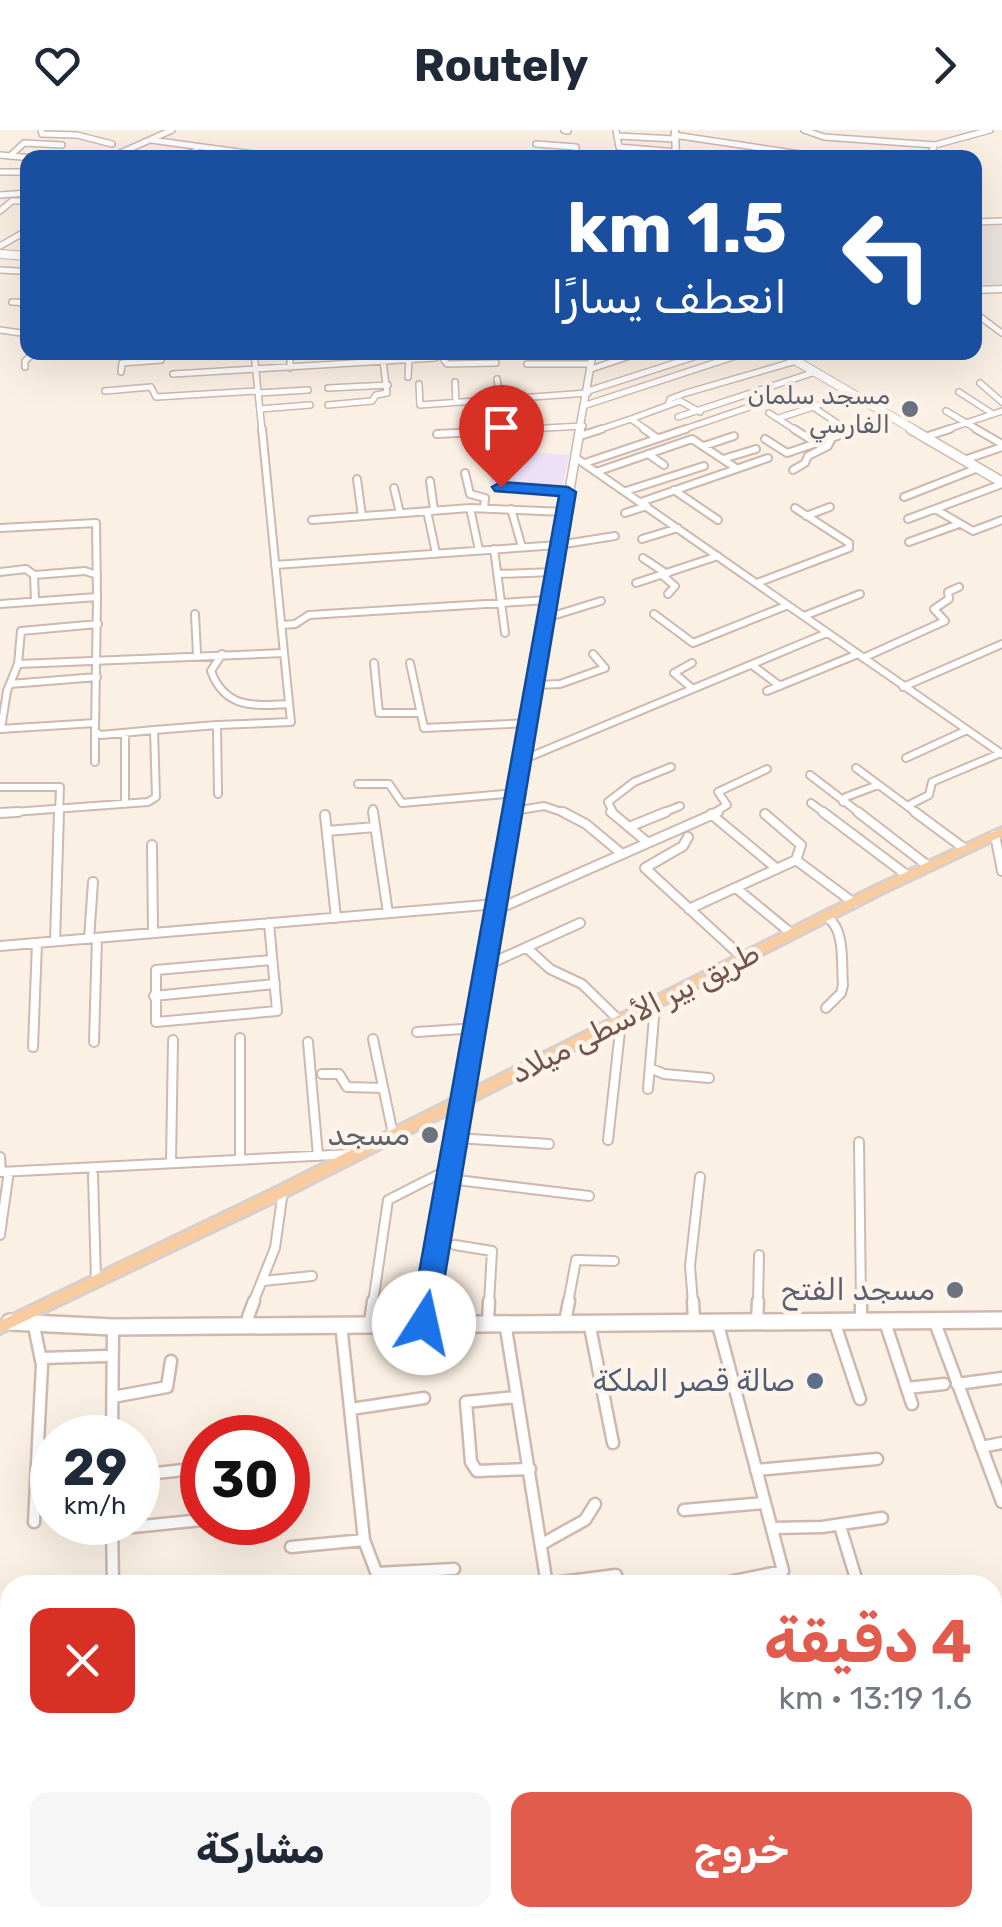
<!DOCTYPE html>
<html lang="ar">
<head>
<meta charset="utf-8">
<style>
	:root { --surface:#fff; --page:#f6f6f7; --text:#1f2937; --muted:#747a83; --accent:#e25c4d }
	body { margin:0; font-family:Rubik,"Noto Naskh Arabic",sans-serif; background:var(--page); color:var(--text); direction:rtl; height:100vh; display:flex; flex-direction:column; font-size:38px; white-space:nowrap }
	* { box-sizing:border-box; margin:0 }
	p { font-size:32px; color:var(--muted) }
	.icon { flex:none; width:55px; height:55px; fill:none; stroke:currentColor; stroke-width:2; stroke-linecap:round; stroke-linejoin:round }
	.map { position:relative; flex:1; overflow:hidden; direction:ltr }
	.details { position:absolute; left:0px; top:1445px; width:1002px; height:352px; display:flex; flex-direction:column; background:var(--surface); border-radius:30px 30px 0 0; box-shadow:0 10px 40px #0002; direction:rtl }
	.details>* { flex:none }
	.hud { position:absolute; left:20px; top:20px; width:962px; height:210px; border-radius:20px; box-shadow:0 10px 40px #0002; direction:rtl; background:#1a4fa0; color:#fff; overflow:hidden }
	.speed { position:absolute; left:30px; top:1285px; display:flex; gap:20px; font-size:50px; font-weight:700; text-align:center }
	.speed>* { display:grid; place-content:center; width:130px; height:130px; border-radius:50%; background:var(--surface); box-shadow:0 10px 40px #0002; line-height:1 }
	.speed small { font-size:25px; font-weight:400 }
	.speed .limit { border:15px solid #d22; background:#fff; color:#111 }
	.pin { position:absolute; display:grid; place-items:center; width:85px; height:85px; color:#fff; margin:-102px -42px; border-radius:50% 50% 50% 0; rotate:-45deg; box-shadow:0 0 10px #0007 }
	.pin .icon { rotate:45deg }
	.me { position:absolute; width:110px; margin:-55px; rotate:10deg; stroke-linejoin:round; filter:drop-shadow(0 0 8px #0008) }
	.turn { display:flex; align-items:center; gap:35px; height:210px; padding:0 30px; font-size:45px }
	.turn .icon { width:130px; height:130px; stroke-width:2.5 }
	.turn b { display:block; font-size:70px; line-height:85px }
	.round { display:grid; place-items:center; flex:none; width:105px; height:105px; border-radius:20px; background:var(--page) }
	.summary { display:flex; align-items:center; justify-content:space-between; height:170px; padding:0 30px }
	h1 { font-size:60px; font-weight:700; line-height:75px; color:var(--accent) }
	.primary-button { display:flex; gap:20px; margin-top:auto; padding:20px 30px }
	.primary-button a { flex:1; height:115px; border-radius:20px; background:var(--accent); color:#fff; font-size:40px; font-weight:700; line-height:115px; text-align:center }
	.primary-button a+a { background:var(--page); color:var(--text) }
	header { display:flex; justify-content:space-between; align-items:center; height:130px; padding:0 30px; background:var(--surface); font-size:45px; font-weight:700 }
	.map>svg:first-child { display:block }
	.industrial { fill:#ebe3df }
	.education { fill:#ede1f8 }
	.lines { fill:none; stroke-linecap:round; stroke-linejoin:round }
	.minor-far3-casing { stroke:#cfb8ae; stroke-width:8 }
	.minor-far2-casing { stroke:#cfb8ae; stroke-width:10 }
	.minor-far1-casing { stroke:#cfb8ae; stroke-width:12 }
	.minor-casing { stroke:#cfb8ae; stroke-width:15 }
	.tertiary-far2-casing { stroke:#cfb8ae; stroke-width:9 }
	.tertiary-far1-casing { stroke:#cfb8ae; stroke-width:11 }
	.tertiary-casing { stroke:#cfb8ae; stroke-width:15 }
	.secondary-far2-casing { stroke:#d1b8ac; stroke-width:10 }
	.secondary-far1-casing { stroke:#d1b8ac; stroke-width:12 }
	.secondary-casing { stroke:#d1b8ac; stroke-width:20 }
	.primary-casing { stroke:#d8cfcd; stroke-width:6 }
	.minor-far3 { stroke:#fff; stroke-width:5 }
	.minor-far2 { stroke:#fff; stroke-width:6 }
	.minor-far1 { stroke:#fff; stroke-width:8 }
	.minor { stroke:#fff; stroke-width:10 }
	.tertiary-far2 { stroke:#fff; stroke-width:6 }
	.tertiary-far1 { stroke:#fff; stroke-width:8 }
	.tertiary { stroke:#fff; stroke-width:10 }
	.secondary-far2 { stroke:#fff; stroke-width:8 }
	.secondary-far1 { stroke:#fff; stroke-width:9 }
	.secondary { stroke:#fff; stroke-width:15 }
	.primary { fill:#f8cc9f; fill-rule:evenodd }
	.route { fill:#1a73e8; stroke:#114b97; stroke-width:2.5 }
	.worship-dot { fill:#6b7280; stroke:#fef4eb; stroke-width:4 }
	.service-dot { fill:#5c6f8a; stroke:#fef4eb; stroke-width:4 }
	.labels { text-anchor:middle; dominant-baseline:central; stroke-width:9; stroke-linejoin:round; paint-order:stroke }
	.far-worship-label { font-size:25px; fill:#5b616d; stroke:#fef4eb; text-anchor:end }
	.street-label { font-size:30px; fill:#73544b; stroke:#fef4eb }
	.worship-label { font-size:30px; fill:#5b616d; stroke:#fef4eb; text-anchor:end }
	.service-label { font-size:30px; fill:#4e5e75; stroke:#fef4eb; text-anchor:end }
</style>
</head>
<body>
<header><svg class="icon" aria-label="forward" viewBox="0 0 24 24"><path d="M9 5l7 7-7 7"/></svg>Routely<svg class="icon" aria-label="heart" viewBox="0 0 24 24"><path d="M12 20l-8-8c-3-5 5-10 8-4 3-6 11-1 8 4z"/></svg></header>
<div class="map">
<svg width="1002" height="1797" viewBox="0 0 1002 1797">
	<rect width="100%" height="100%" fill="#fbf0e4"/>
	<!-- industrial -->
	<path class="industrial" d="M1002,92V154L975,155V93Z"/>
	<!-- education -->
	<path class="education" d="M498,320L569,325L562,359L489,354Z"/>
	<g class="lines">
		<defs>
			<path id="minor-far3" d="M41,0L42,4L77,5L112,14
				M564,0L568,1
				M616,0L619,17L676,22
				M804,0L824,7L935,15
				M674,5L827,28
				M619,6L674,9
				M151,10L284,28
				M536,14L576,17L575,28
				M0,25L32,28
				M10,26L24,13L62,15
				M109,28L172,0
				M176,28L196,21
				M928,28L935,15L990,0
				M0,42H28
				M0,65L28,63
				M0,81L12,71H28
				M975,92L1002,91
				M0,116L28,100
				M0,140L18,141
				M12,172L28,173
				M975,183L1002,203
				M0,200L28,204
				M254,222L262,301
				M290,222V238
				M445,223H478
				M111,225L160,222
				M442,227L447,234L496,233
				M527,234H591
				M25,237V231L35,222
				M591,239L642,222
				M121,242L122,233L161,230L162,222
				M173,244L435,228L446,222
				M408,247L409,230
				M497,249L500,269
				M455,252L456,272
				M980,253L1002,272
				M419,254L420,275L588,263
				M328,258L388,255
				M105,261L151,257L156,267L258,261
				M588,261L709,222
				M959,262L993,284
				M258,263L308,260
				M825,273L813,277L849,301
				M328,275L372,271L376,265L387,263L383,231
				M586,275L748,222
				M668,275L670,269L686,263L796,231
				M260,279L310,275
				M946,281L980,301
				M769,283L797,301
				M678,287L815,242
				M779,288L813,277
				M631,289L680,271L700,282
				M489,301L583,296
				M595,301L631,289L648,301
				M679,301L773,269L760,260
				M851,301L892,287
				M942,301L1002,281"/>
			<path id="minor-far2" d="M644,299L657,308
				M794,299L816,313
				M845,299L849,301
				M976,299L1002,314
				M437,304L535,299
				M580,306L602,299
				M925,307L950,299
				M765,309L787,323L858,299
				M704,316L734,306
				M648,324L664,335
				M576,328L1002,624
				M723,329L756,319
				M964,330L1002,317
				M585,333L686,299
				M793,340L805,333L808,326L828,316L832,308
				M599,341L692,309L736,338
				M465,343L470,364L485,368L484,378
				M357,349L362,386
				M430,351L434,380
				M501,357L568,362
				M394,358L400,383
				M674,360L718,390
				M626,361L704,336
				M904,367L978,338
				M641,372L768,328
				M470,378L479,420
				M511,379L522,417
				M935,379L973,401L1002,390
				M427,381L436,423
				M625,383L647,376
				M806,386L830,377
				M908,389L1002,354
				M312,390L470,378L564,382
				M0,398L96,393L97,467
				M642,409L678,398
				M909,412L959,394
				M494,419L505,503
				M643,428L667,444
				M275,435L558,415L615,406
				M0,442L26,439L34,445L85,441L97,445
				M498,444L553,442
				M34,445L35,471
				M663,446L675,456L668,464
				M636,453L718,426
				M757,453L849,418V413L795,378
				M0,474L97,467L95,602L101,605L154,600L156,667L148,672L0,683
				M195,484L197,524
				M654,484L693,513L788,475
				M804,486L860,464
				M546,488L601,471
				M281,495L295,494L309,485L548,470
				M222,524L211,541C225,579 254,576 289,574
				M863,528L945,491L934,479L949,469L948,462L959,457
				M374,533L379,583H419
				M410,533L424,598L529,593
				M692,533L674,543L693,559
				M18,534L21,501L98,494
				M752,535L780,556
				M10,554L97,547
				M535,555L560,554L605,538L593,524
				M903,557L1002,514
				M767,561L858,524
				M217,595L291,592L284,523
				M0,599L95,593
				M1,599L7,561L18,534L284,523L262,299
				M154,600L217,595L218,664
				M95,602V632
				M125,603V674
				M906,628L967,600
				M522,630L827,503
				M856,638L918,684
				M810,645L861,684
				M358,654H389L402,673L517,663
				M0,657H60L59,684
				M843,672L846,667L878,655
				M811,673L826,684
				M907,676L929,665L932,652L1001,623
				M373,679L374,684
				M514,681L544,676L568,684
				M614,684L608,672L634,652L671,637
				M660,684L680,676
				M712,684L727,675L718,662L767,639"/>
			<path id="minor-far1" d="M373,682L388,783
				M563,682L586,694L622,724
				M611,682L647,712
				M823,682L908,746
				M858,682L928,736
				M915,682L965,719
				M0,683L18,682
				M711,684L776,738
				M765,684L801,715L796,730
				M325,685L336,788
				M629,697L666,682
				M327,701L375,697
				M995,705L1002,741
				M688,707L683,716L645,738L743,828
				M152,715L153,803
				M736,758L792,804
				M498,779L718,682
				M689,779L796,730L854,773
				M269,793L277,881L156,892V840L272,830
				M89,809L93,752
				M55,811L59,682
				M0,816L497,774
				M527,818L550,839L582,854L621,892L608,1010
				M487,835L580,793
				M154,866L275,854
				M826,878L841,863L843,855C841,834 846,800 827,787
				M417,902L477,898
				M240,908V1030
				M373,909L393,1004
				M94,912L97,808
				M308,912L318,1026
				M33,917L37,813
				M650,938L664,944L709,948
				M322,944H339L347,957L383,958
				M648,959L655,875
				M457,1008L549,1014
				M859,1012L861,1173
				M0,1027L1,1042
				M171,1033L173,910
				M0,1042L352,1024
				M93,1045L96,1149
				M449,1049L589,1066
				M0,1105L8,1048
				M455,1115L492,1121L489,1173
				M263,1151L312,1146
				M253,1173L275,1118L283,1061
				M373,1173L388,1070L451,1038
				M427,1173L465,969
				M568,1173L576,1130L614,1131
				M693,1173L690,1136L700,1047
				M758,1173L759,1125"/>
			<path id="minor" d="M693,1171L694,1191
				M861,1171V1191
				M248,1187L254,1171
				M934,1190L1002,1372
				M834,1191L860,1269
				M488,1192L489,1171
				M505,1192L547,1455
				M565,1192L569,1171
				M589,1192L613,1313
				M757,1192L758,1171
				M885,1192L912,1274
				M370,1193L373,1171
				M423,1193L427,1171
				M341,1194L364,1410L381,1455
				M34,1196L42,1235L34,1392
				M42,1228L105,1226
				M957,1254L1002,1248
				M907,1258L944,1254
				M113,1267L167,1257L171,1231
				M516,1267L466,1272L471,1332L477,1341L530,1339
				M351,1279L424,1268
				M112,1308L113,1197
				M981,1317L1002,1313
				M756,1340L877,1329
				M138,1345L202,1338
				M684,1380L764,1373
				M112,1392L113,1455
				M840,1396L858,1455
				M773,1398L822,1397L882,1388
				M113,1399L202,1390
				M542,1414L585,1390L595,1374
				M291,1417L364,1410
				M377,1443L454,1439
				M546,1454L616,1445
				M714,1455L783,1441L717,1191
				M992,1725L1002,1724
				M396,1788L397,1797
				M606,1788L608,1797
				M779,1788L782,1797
				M883,1788L885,1797
				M982,1788L984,1797
				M501,1797L566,1788"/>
			<path id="tertiary-far2" d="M675,0L676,28
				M975,160L1002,159
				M579,301L593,222"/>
			<path id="tertiary-far1" d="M514,684L580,299"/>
			<path id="tertiary" d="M465,969L514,682"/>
			<path id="secondary-far2" d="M0,124L28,126
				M781,222L916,301"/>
			<path id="secondary-far1" d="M911,299L1002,352"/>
			<path id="secondary" d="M10,1192L113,1197L1002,1190"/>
			<path id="primary" d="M1002,698V706L882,763L288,1065L0,1203V1191L278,1057L874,757Z"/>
		</defs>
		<!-- minor-far3 casing -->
		<use href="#minor-far3" class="minor-far3-casing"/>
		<!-- minor-far2 casing -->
		<use href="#minor-far2" class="minor-far2-casing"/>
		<!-- minor-far1 casing -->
		<use href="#minor-far1" class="minor-far1-casing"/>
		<!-- minor casing -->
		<use href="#minor" class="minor-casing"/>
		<!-- tertiary-far2 casing -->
		<use href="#tertiary-far2" class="tertiary-far2-casing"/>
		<!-- tertiary-far1 casing -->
		<use href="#tertiary-far1" class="tertiary-far1-casing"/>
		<!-- tertiary casing -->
		<use href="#tertiary" class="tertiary-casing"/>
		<!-- secondary-far2 casing -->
		<use href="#secondary-far2" class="secondary-far2-casing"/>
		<!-- secondary-far1 casing -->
		<use href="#secondary-far1" class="secondary-far1-casing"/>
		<!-- secondary casing -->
		<use href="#secondary" class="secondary-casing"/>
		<!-- primary casing -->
		<use href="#primary" class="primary-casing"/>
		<!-- minor-far3 -->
		<use href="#minor-far3" class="minor-far3"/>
		<!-- minor-far2 -->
		<use href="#minor-far2" class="minor-far2"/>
		<!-- minor-far1 -->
		<use href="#minor-far1" class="minor-far1"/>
		<!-- minor -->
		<use href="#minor" class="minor"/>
		<!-- tertiary-far2 -->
		<use href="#tertiary-far2" class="tertiary-far2"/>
		<!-- tertiary-far1 -->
		<use href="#tertiary-far1" class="tertiary-far1"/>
		<!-- tertiary -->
		<use href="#tertiary" class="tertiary"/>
		<!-- secondary-far2 -->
		<use href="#secondary-far2" class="secondary-far2"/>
		<!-- secondary-far1 -->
		<use href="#secondary-far1" class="secondary-far1"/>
		<!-- secondary -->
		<use href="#secondary" class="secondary"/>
		<!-- primary -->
		<use href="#primary" class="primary"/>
	</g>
	<!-- route -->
	<path class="route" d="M501,352L568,357L576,362L437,1193L433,1200L424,1203L414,1200L410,1193L559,366L495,361L492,357Z"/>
	<!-- markers -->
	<g class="worship-dot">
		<circle cx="910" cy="279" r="10"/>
		<circle cx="430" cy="1005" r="10"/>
		<circle cx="955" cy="1160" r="10"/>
	</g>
	<circle class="service-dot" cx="815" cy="1251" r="10"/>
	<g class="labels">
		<!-- far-worship labels -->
		<g class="far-worship-label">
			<text x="890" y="265">مسجد سلمان<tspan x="890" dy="29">الفارسي</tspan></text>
		</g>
		<!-- street labels -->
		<g class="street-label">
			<text transform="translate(635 883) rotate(-27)">طريق بير الأسطى ميلاد</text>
		</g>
		<!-- worship labels -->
		<g class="worship-label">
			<text x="410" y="1005">مسجد</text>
			<text x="935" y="1160">مسجد الفتح</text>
		</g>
		<!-- service labels -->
		<g class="service-label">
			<text x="795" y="1251">صالة قصر الملكة</text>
		</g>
	</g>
</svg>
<div class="speed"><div>29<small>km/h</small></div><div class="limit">30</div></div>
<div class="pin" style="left:501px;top:357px;background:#d93025"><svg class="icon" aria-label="arrive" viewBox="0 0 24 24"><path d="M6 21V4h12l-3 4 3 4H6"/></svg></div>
<svg class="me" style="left:424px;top:1193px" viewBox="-20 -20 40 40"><circle r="19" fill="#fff"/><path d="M0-13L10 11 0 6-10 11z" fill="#1a73e8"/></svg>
<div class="hud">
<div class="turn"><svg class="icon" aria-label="left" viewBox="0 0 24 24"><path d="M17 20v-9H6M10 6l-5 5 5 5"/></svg><div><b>1.5 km</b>انعطف يسارًا</div></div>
</div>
<section class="details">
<div class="summary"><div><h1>4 دقيقة</h1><p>1.6 km · 13:19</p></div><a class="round" style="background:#d93025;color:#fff"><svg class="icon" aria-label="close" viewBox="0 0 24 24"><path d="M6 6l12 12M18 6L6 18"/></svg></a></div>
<div class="primary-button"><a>خروج</a><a>مشاركة</a></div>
</section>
</div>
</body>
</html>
